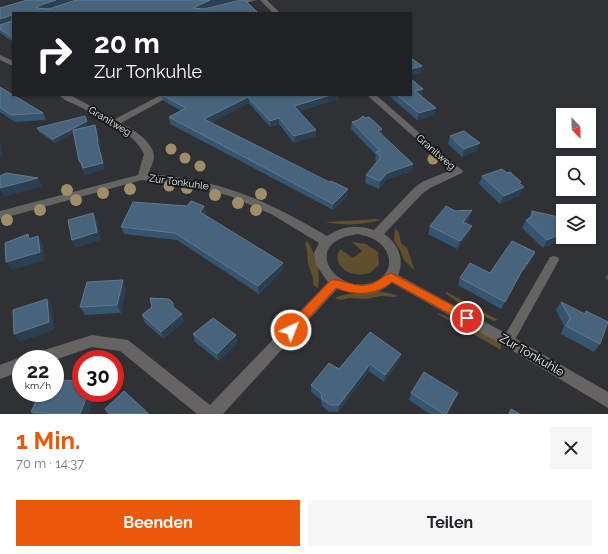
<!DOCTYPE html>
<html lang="de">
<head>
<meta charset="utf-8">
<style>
	:root { --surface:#fff; --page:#f6f6f6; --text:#202124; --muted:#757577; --accent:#ea580c }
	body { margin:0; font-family:Raleway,sans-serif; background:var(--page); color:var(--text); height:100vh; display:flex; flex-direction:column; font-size:15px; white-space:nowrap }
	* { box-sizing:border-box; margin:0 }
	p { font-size:13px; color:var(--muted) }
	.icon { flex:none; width:22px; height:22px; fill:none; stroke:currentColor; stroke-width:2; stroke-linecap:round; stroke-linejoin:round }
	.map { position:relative; height:414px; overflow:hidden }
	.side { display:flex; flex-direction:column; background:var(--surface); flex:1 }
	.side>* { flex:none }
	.banner { position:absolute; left:12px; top:12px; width:400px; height:84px; border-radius:0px; box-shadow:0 1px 3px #0004; background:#202124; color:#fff; overflow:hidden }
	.needle { width:26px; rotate:157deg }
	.controls { position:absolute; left:556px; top:108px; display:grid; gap:8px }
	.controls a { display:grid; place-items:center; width:40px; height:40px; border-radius:0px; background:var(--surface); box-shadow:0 1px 3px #0004; font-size:20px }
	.speed { position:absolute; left:12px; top:350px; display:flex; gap:8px; font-size:20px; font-weight:700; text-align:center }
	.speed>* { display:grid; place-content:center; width:52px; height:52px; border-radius:50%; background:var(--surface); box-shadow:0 1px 3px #0004; line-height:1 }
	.speed small { font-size:10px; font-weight:400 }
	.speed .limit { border:6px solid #d22; background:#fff; color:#111 }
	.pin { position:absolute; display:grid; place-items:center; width:34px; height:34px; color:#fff; margin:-17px; border:2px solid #fff; border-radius:50%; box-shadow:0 1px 4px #0007 }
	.me { position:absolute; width:44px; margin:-22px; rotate:43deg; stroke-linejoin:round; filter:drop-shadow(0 0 3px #0008) }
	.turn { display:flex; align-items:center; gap:14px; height:84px; padding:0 16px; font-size:18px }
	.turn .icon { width:52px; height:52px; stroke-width:2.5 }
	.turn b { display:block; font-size:28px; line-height:34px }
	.round { display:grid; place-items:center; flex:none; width:42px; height:42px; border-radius:0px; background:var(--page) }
	.summary { display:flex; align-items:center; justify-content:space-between; height:68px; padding:0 16px }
	h1 { font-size:24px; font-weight:700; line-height:30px; color:var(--accent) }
	.cta { display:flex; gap:8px; margin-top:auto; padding:8px 16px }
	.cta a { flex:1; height:46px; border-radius:0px; background:var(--accent); color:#fff; font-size:16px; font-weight:700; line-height:46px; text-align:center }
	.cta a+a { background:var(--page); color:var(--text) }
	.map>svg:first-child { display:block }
	.green { fill:#604f2d }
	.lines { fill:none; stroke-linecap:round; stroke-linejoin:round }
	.service { fill:#656462; fill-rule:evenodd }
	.minor { fill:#656462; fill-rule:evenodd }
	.tree { fill:#a08d6a }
	.wall { fill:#34546f }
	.shaded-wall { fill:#2a3f51 }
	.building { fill:#47647c; stroke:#617a8e }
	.route { fill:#ea580c; stroke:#983908 }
	.labels { text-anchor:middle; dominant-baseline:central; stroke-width:4; stroke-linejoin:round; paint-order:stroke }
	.street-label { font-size:10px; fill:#ebedee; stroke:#18191a }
	.near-street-label { font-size:12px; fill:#ebedee; stroke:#18191a }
</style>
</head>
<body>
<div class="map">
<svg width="608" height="414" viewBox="0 0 608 414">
	<rect width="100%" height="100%" fill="#2f3134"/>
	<!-- green -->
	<path class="green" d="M376,219L381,220C362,225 344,226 325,222Z
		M395,228L399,233L401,243L407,248L415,271L404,260L400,250L394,240Z
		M307,241C316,254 321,272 318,288L313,285C314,275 310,272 308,263C307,256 308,251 305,244Z
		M352,242L366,244L378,252L379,265C376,267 374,270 371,272C357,280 329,268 340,249L353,258L362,251Z
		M378,291L397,295L395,297L381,296L366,299L349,298L341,300L334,298L347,294Z
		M447,292L498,320L494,321L469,310L445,293Z
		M438,313L486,333L501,344V350L438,314Z"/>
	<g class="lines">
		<!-- service -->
		<path class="service" d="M554,256L558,257L559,260L512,345L508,346L504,345L502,341L504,337L550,257Z"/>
		<!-- minor -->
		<path class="minor" d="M244,0H257L233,6L230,4Z
			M260,0H267L280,13H273Z
			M0,55L13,61V66L0,60Z
			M59,95H70L115,119L161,95H172L121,123C132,129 153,141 154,156C154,162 150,169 148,174C222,180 264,199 327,236C342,226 356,224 374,230L414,188L422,182L451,170L367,95H376L463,171L462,173L430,188L422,194L384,234C398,243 405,260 398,275L513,337L608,392V408L503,345L392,283C373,298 359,296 337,289L223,414H197L120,351L92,347L55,360L30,359L32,354L92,335L128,340L210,405L328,282L316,265L314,253L319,243L271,214L230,196L191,186L142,180L0,219V211L138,175L144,154C133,131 101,118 80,107C73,103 64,101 59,95ZM358,234C365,236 372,237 378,242C390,250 394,268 381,278C343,304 293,243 358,234Z
			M21,357L26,359H21V371L0,379V365Z"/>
	</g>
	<!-- trees -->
	<g class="tree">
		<circle cx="171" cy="149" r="5.5"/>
		<circle cx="185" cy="158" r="5.5"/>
		<circle cx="433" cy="159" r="5.5"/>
		<circle cx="200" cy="166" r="5.5"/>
		<circle cx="169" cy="186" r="5.5"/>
		<circle cx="187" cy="188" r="6"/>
		<circle cx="130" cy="189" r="6"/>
		<circle cx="67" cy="190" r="6"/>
		<circle cx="103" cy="193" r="6"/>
		<circle cx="261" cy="194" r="6"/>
		<circle cx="215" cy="195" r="6"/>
		<circle cx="76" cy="200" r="6"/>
		<circle cx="238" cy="203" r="6"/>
		<circle cx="40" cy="210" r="6"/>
		<circle cx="256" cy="210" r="6"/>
		<circle cx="7" cy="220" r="6"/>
	</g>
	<!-- wall -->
	<path class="wall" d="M27,0H73L48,9H49L76,0H237L210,6L203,9L13,13V42L0,33V8Z
		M0,87L43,113L46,120L15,122L0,112Z
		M162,95H338V99L299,111L316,136L294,143L279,124L270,127L249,103L210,123L329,182L348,189L347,196L333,210L170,124L169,117L181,111L164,101Z
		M388,95L422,96L434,115L417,120Z
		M365,118L382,129L381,134L413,164L411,171L386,180L379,189L365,183L366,175L377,162L375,160L376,155L351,129L352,122Z
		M88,125L83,128L95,125L97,131L101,147L99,148L105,169L85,175L79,161L73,133L55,143L39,132L37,128Z
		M450,136L477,151L462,157L448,144Z
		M482,176L520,184V195L500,204L479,184Z
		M187,206H204L206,213L204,215L283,263V270L259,294L177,240L124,234L121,227Z
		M532,211L565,238L543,248L522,228L526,220L528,219Z
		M470,218L466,223L472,226L469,234L457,249L428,234L430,226Z
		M535,252L524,271L523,270L501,309L458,285L460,278L490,273Z
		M608,274V281L605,278Z
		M126,288L121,313L85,315L80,307Z
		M561,302L584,314L586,311L600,344L594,352L561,334L564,326L556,310Z
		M174,308L184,321L164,339L145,323L142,315Z
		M370,332L399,361L384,382L369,371L338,412H329L322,406L321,400L311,392V385L339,369Z
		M193,334L236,335L237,343L219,361L195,342Z
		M55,364L59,370L61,380L88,414H33L31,412L55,393Z
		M411,393H458L447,414H430L409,400Z"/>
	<!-- shaded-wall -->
	<path class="shaded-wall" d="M56,0H73L40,12L37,8L38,6Z
		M210,0H237L210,6L194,13L193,8Z
		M12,15L13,21L0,25V19Z
		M422,66L421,73L411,76V69Z
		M423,89L422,96L414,98L415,91Z
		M331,95H338V99L294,112V106Z
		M248,97L249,103L205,125L204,119Z
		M436,108L434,115L417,120L419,113Z
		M279,118V124L270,127V121Z
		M87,121L88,125L55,143L53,139Z
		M95,125L97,131L101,147L99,148L105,169L85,175L83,168L97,141Z
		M382,129L381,137L378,131Z
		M316,130V136L294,143V136Z
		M0,140L2,156H0Z
		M480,143L477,151L462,157L464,149Z
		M413,164L411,171L386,180L379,189L380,181L387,173Z
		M38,178L42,186L4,197L0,190V188Z
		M521,182L518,190L524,187L520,195L500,204L504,196L519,183Z
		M348,189L347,196L333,210V204Z
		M204,206L206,213L201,220L200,212Z
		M472,210L470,218L461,230L463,222Z
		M93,213L97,221L101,240L76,248L72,240Z
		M472,226L469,234L457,249L460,241Z
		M563,233V237H566L565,238L543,248L547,240Z
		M38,236L43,244L45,260L12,270L6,262Z
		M283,263V270L259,294L258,286Z
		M123,280L126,288L121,313L117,305Z
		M47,299L52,307L54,330L20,342L14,334Z
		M182,314L184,321L164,339L161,332Z
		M236,335L237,343L219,361L217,354Z
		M401,354L399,361L384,382L385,375Z
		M55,364L59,370L63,397L57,390L55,370Z
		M370,364L369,371L338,412L339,405Z
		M88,393H96L88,414H80Z"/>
	<!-- building -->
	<path class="building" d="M27,0H56L38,6L37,8L49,9L76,0H210L193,8L204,9L241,0H245L258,13H13V38L0,29V25L12,21V15L0,19V8Z
		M411,58L422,66L411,69Z
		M411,79L423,89L415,91L436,108L419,113L397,95H411Z
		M0,87L13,95L43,113L11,115L0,107Z
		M162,95H331L294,106L316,130L294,136L279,118L270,121L248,97L204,119L329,182L331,181L348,189L333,204L169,117L186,108Z
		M85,116L87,121L53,139L37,128Z
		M363,116L365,118L369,117L382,129L378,131L413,164L387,173L380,181L366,175L381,157L376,152L380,151L352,122L358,120Z
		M95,125L98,141H97L103,163L83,168L81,162L79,161L73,130Z
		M464,131L480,143L464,149L450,136Z
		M502,169L507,173L510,172L521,182L519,183L524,187L504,196L482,176Z
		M6,173L38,178L0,188V176Z
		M191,201L204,206L200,212L283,263L258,286L175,233L121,227L133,202L187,206Z
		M446,206L455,211L472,210L463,222L472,226L460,241L430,226Z
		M532,211L563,218V233L547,240L526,220L532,217Z
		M93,213L97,232L72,240L68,220Z
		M28,234L29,239L38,236L40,252L6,262L5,243Z
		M512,241L535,252L527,264L526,263L505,302L460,278L470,263L490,273Z
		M123,280L117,305L80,307L87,282Z
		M150,298L169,299L173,303V307L182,314L161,332L142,315L152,307Z
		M47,299L49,322L14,334L13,310Z
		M561,302L585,314L586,311L608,322L600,344L566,326L570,318Z
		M213,318L236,335L217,354L193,334Z
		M370,332L401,354L385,375L370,364L339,405H330L322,399L321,393L311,385L329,363L339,369Z
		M55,370L57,390L60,380L81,381V393H88L80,414H61L31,412L40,393H55Z
		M424,372L458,393L446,414H444L411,393Z
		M124,391L149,414H109L105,409Z
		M511,409L520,414H509Z"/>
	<!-- route -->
	<path class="route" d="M391,273L471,315L472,318L471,321L467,323L463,321L392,282C375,296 356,296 336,288L295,333L291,335L287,333L285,330L287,326L331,280C338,278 354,287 366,285C376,284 382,276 391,273Z"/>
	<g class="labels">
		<!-- street labels -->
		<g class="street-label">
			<text transform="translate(110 121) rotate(31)">Granitweg</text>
			<text transform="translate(436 152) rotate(41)">Granitweg</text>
			<text transform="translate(179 182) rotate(8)">Zur Tonkuhle</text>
		</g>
		<!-- near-street labels -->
		<g class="near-street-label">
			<text transform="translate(532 355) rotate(30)">Zur Tonkuhle</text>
		</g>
	</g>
</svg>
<div class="controls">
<a><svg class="needle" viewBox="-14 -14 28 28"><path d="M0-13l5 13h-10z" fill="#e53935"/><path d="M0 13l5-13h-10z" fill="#757577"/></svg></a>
<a><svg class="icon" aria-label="search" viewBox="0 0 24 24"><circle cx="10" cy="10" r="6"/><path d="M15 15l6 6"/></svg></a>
<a><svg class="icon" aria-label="layers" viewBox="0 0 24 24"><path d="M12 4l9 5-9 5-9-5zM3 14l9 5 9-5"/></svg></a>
</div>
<div class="speed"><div>22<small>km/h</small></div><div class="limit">30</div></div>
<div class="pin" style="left:467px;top:318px;background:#d93025"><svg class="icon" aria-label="arrive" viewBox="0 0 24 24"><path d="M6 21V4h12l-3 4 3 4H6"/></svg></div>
<svg class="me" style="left:291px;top:330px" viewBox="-20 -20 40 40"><circle r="17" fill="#ea580c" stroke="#fff" stroke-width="3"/><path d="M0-11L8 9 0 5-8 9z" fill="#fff"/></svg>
<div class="banner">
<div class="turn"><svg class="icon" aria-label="right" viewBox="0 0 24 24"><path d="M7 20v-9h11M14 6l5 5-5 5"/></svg><div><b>20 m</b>Zur Tonkuhle</div></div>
</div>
</div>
<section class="side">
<div class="summary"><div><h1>1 Min.</h1><p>70 m · 14:37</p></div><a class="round"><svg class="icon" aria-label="close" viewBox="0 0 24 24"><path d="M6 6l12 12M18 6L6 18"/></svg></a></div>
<div class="cta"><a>Beenden</a><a>Teilen</a></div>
</section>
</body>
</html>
